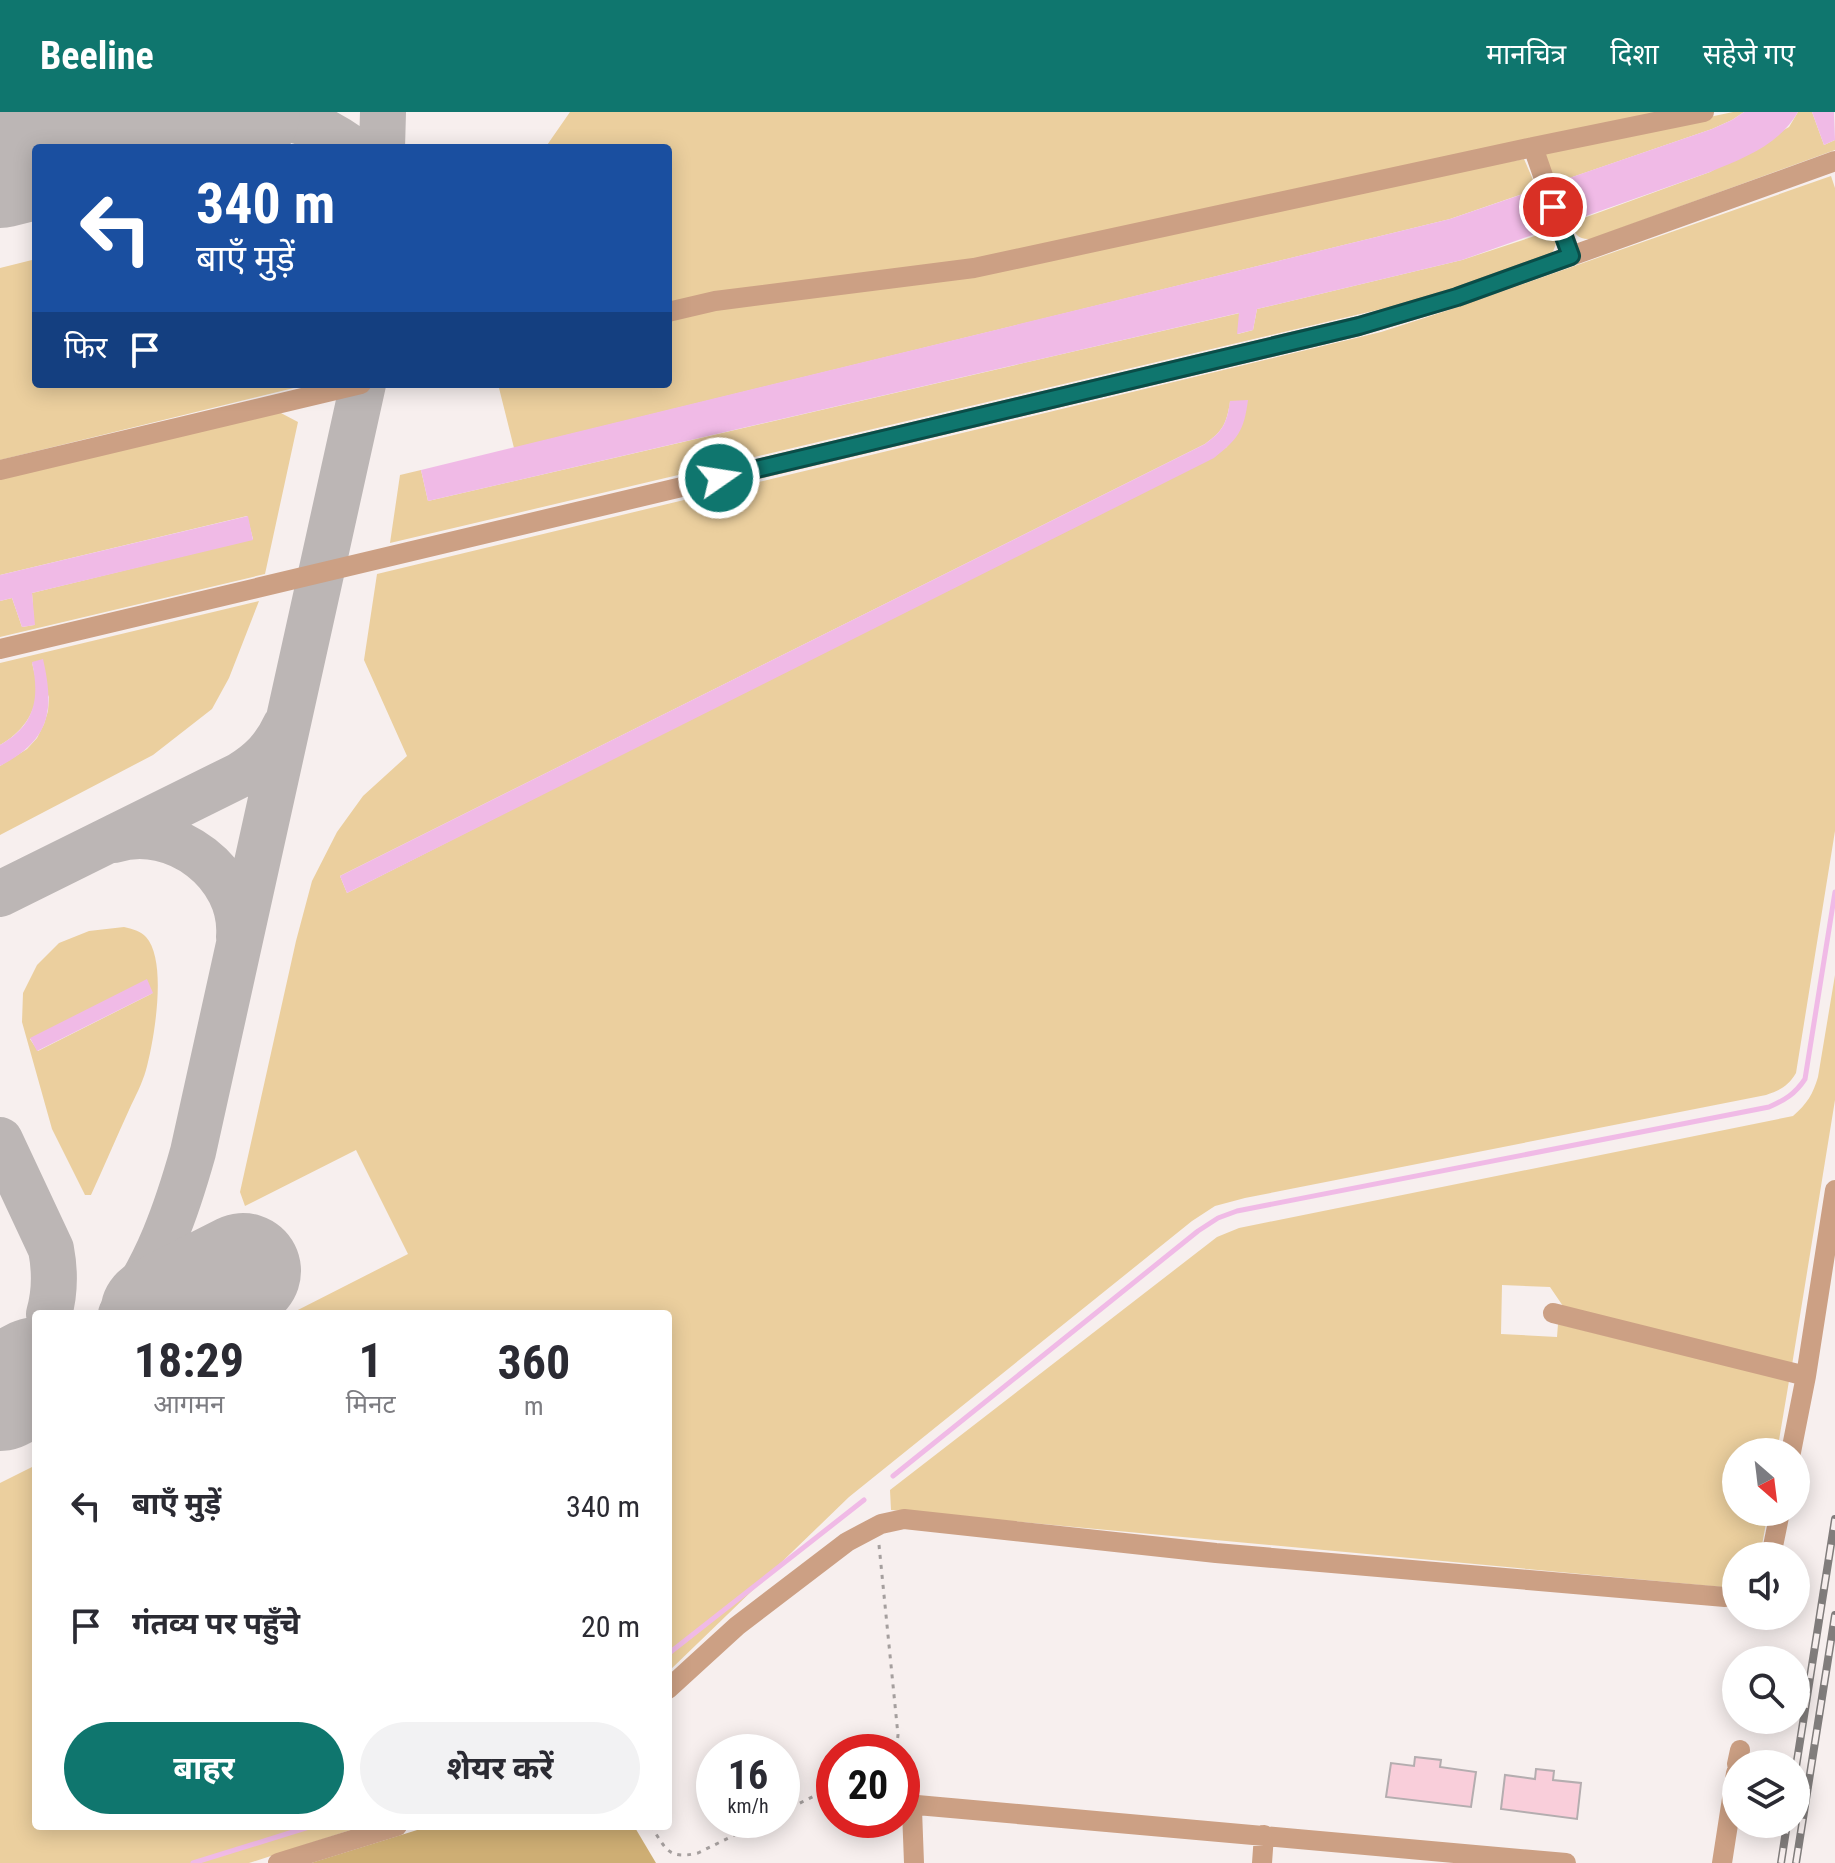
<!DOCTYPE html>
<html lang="hi">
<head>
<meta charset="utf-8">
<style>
	:root { --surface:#fff; --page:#f2f2f3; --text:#2b2b33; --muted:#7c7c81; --accent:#0f766e }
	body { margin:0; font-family:"Roboto Condensed","Noto Sans Devanagari",sans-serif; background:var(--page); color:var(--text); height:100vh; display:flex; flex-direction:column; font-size:30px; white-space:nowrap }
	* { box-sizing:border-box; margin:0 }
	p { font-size:26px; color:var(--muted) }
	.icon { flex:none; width:44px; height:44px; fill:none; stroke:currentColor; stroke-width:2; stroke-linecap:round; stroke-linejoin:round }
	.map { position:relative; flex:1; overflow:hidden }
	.panel { position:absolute; left:32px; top:1198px; width:640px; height:520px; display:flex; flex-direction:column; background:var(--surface); border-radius:8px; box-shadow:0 4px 20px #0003 }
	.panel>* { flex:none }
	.guide { position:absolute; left:32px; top:32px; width:640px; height:244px; border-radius:8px; box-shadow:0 4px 20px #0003; background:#1a4fa0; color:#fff; overflow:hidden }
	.needle { width:52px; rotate:152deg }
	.buttons { position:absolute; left:1722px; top:1326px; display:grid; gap:16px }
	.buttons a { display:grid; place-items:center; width:88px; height:88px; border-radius:50%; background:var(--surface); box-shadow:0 4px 20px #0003; font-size:40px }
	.speed { position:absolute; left:696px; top:1622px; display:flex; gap:16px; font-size:40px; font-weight:700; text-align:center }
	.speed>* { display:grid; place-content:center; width:104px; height:104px; border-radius:50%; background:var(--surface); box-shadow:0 4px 20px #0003; line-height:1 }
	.speed small { font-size:20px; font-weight:400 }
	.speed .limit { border:12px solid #d22; background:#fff; color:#111 }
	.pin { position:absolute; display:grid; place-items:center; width:68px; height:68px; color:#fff; margin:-34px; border:4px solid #fff; border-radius:50%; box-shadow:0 2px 8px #0007 }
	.me { position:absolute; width:88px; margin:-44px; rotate:77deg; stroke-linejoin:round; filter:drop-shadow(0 0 6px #0008) }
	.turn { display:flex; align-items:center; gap:28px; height:168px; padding:0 32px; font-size:36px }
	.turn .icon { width:104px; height:104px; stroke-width:2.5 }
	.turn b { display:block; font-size:56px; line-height:68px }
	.then { display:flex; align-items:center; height:76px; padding:0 32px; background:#0003; gap:16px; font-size:30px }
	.eta { display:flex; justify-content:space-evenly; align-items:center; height:136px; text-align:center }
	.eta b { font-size:48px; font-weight:700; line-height:56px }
	.button { display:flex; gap:16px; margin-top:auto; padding:16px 32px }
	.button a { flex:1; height:92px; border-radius:48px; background:var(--accent); color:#fff; font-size:32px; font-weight:700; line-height:92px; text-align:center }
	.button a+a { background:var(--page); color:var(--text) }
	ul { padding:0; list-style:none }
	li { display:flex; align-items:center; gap:24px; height:120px; padding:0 32px }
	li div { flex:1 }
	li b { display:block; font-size:30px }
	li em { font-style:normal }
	header { display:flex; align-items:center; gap:48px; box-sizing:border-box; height:112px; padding:0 40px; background:var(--accent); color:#fff }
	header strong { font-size:38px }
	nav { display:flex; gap:44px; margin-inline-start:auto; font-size:28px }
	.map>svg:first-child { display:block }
	.green { fill:#ebcf9e; fill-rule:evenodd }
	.forest { fill:#ceae74 }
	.water { fill:#f0bae6 }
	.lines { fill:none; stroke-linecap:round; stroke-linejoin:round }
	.stream { stroke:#f0bae6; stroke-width:5 }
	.taxiway { stroke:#bcb6b5; stroke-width:46 }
	.runway { stroke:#bcb6b5; stroke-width:116 }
	.building { fill:#f9ceda; stroke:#b4adaf; stroke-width:2 }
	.path { stroke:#a59f9e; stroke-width:3; stroke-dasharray:4 6; stroke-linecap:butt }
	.minor { stroke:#cca084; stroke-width:20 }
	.rail-casing { stroke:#817d7c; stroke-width:8 }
	.rail { stroke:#f7efee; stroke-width:5; stroke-dasharray:15; stroke-linecap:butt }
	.route-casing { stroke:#0a4d48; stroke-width:20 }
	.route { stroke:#0f766e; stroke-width:14 }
</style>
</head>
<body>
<header>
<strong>Beeline</strong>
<nav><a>मानचित्र</a><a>दिशा</a><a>सहेजे गए</a></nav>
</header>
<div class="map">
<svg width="1835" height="1751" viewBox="0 0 1835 1751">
	<rect width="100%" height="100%" fill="#f7efee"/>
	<!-- green -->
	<path class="green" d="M570,0H1664L973,149L668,192V36H545Z
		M1733,0H1744L1732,8L1712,17L1555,71L1543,40Z
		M1798,0H1812L1824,33L1835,28V38L1591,127C1578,128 1575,122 1570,111L1710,60L1789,15Z
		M1524,47L1537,77L1450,107L514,336L498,272H668V207Z
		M1831,64L1835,76V719L1796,961C1788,974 1781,978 1766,983L1245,1086L1215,1094L1192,1109L849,1385L668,1560V1202H290L408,1142L356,1038L245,1094L240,1080L296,829L312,769L337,720L363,684L407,644L364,548L377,462L1381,220L1446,199ZM1230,289L1227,335L347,781L340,764L1205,332C1223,319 1227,311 1230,289Z
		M1553,118C1557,127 1557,132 1552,141L1481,167L1411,190L390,431L400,363L421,358L428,389L1240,201L1238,222L1253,218L1257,197L1462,148Z
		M36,147V272L306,273L0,348V156Z
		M279,300L298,310L265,462L0,525V489L12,486L22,515L34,513L32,481L253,427L247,404L0,463V366Z
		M259,489L229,566L212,597L153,643L0,723V654L27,637L37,626L44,612L48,599L49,585L32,550C33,556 35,562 36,569C40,597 23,620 0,633V551Z
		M124,815C132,817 141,819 146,825C168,849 154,929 146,958C142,972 135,985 129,998C116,1026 104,1055 91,1083H85L52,1017L22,910L23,881L37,853L59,831L89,819ZM153,881L38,939L30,927Z
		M1835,863V988L1792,1253L1565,1197L1550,1175L1502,1173L1501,1222L1557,1225L1558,1212L1789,1269L1777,1340H1736V1400H1768L1760,1444H1736V1474L1722,1475L891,1398L890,1378L1217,1125L1239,1116L1793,1004C1807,992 1813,982 1818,965Z
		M36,1353V1714H363L249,1751H0V1371Z"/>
	<!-- forest -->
	<path class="forest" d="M430,1714H634L656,1751H311Z"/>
	<!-- water -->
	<path class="water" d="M1744,0H1798C1779,33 1744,46 1710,60L1462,148L1257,197L1253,218L1237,222L1239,201L428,389L421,358L1450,107L1712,17L1732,8Z
		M1812,0H1834L1835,28L1824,33Z
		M1248,288C1244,319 1238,327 1214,346L347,781L340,764L1205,332C1223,319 1227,311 1230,289Z
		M248,404L253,428L32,481L35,513L22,515L12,486L0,489V463Z
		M43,547C55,599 50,628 0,654V633C35,613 40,587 32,550Z
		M147,867L153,881L37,939L30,926Z"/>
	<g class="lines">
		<!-- stream -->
		<path class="stream" d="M893,1364L1198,1119L1218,1106L1237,1099L1769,995C1785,988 1795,982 1805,967L1835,780
			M668,1542L864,1388
			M193,1751L312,1714"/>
		<!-- taxiway -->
		<path class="taxiway" d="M207,8C267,0 301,0 351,36
			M138,25L167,13L187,0
			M382,36L383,0
			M114,728C175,709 244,762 239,825
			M0,782L240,663C261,650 275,636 285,614
			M0,1028L51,1137C55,1158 55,1181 49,1202
			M121,1202C157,1155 177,1097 193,1040L363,272
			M0,1276L26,1249L36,1234"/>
		<!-- runway -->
		<path class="runway" d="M91,36L242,0
			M0,58L36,49
			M158,1202L243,1159
			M0,1281L36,1263"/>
	</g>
	<!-- building -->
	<path class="building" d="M1415,1645L1441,1648L1440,1655L1476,1660L1471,1695L1386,1685L1391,1651L1414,1654Z
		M1536,1657L1554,1659L1553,1668L1581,1671L1577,1707L1501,1697L1505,1663L1535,1667Z"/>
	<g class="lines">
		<!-- path -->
		<path class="path" d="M879,1433L898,1623L897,1632L892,1640
			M782,1700L834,1674
			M651,1714C666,1737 668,1748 698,1741L765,1708"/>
		<!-- minor -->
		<path class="minor" d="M1533,35L1571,144
			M668,200L715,189L974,156L1533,35L1704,0
			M0,358L361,272
			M0,537L1359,214L1457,185L1835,49
			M1553,1201L1806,1264
			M1791,1340L1806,1264L1835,1078
			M1771,1444L1780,1400
			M668,1577L737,1514L847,1430L881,1412L904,1407L1216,1441L1725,1485L1736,1483
			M1737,1652L1740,1638
			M278,1751L397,1714
			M914,1751L912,1698L913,1694L917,1693L1566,1751
			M1262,1751L1264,1723
			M1722,1751L1736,1661"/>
		<defs>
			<path id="rail" d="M1796,1655L1835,1407
				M1781,1751L1787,1712
				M1796,1751L1835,1503"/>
		</defs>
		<!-- rail casing -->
		<use href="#rail" class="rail-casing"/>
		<!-- rail -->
		<use href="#rail" class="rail"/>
	</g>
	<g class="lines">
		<defs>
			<path id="route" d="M719,366L1359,214L1457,185L1571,144L1553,95"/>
		</defs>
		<!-- route casing -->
		<use href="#route" class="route-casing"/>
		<!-- route -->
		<use href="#route" class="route"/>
	</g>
</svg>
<div class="buttons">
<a><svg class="needle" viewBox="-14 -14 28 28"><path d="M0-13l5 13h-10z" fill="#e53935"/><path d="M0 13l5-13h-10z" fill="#7c7c81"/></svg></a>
<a><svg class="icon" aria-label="sound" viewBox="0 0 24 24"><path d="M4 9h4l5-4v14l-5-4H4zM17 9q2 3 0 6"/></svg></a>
<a><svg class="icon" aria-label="search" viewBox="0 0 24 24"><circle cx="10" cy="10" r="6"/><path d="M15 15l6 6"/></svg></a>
<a><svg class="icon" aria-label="layers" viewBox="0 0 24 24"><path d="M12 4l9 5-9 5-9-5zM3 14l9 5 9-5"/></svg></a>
</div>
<div class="speed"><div>16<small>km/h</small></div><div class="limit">20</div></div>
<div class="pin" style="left:1553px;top:95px;background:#d93025"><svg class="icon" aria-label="arrive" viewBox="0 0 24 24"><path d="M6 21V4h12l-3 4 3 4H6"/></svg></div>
<svg class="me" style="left:719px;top:366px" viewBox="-20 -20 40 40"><circle r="17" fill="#0f766e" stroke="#fff" stroke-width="3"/><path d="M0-11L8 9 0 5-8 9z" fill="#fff"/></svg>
<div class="guide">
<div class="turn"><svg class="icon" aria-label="left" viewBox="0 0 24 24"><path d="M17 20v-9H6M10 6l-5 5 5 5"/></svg><div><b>340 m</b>बाएँ मुड़ें</div></div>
<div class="then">फिर<svg class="icon" aria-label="arrive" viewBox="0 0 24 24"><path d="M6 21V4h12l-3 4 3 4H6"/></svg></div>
</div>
<section class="panel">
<div class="eta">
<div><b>18:29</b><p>आगमन</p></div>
<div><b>1</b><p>मिनट</p></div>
<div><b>360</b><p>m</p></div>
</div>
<ul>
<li><svg class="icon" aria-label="left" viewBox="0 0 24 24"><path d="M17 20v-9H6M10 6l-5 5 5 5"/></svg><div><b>बाएँ मुड़ें</b></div><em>340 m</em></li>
<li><svg class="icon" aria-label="arrive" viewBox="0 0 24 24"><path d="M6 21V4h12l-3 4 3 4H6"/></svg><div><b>गंतव्य पर पहुँचे</b></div><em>20 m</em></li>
</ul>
<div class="button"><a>बाहर</a><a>शेयर करें</a></div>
</section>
</div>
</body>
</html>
